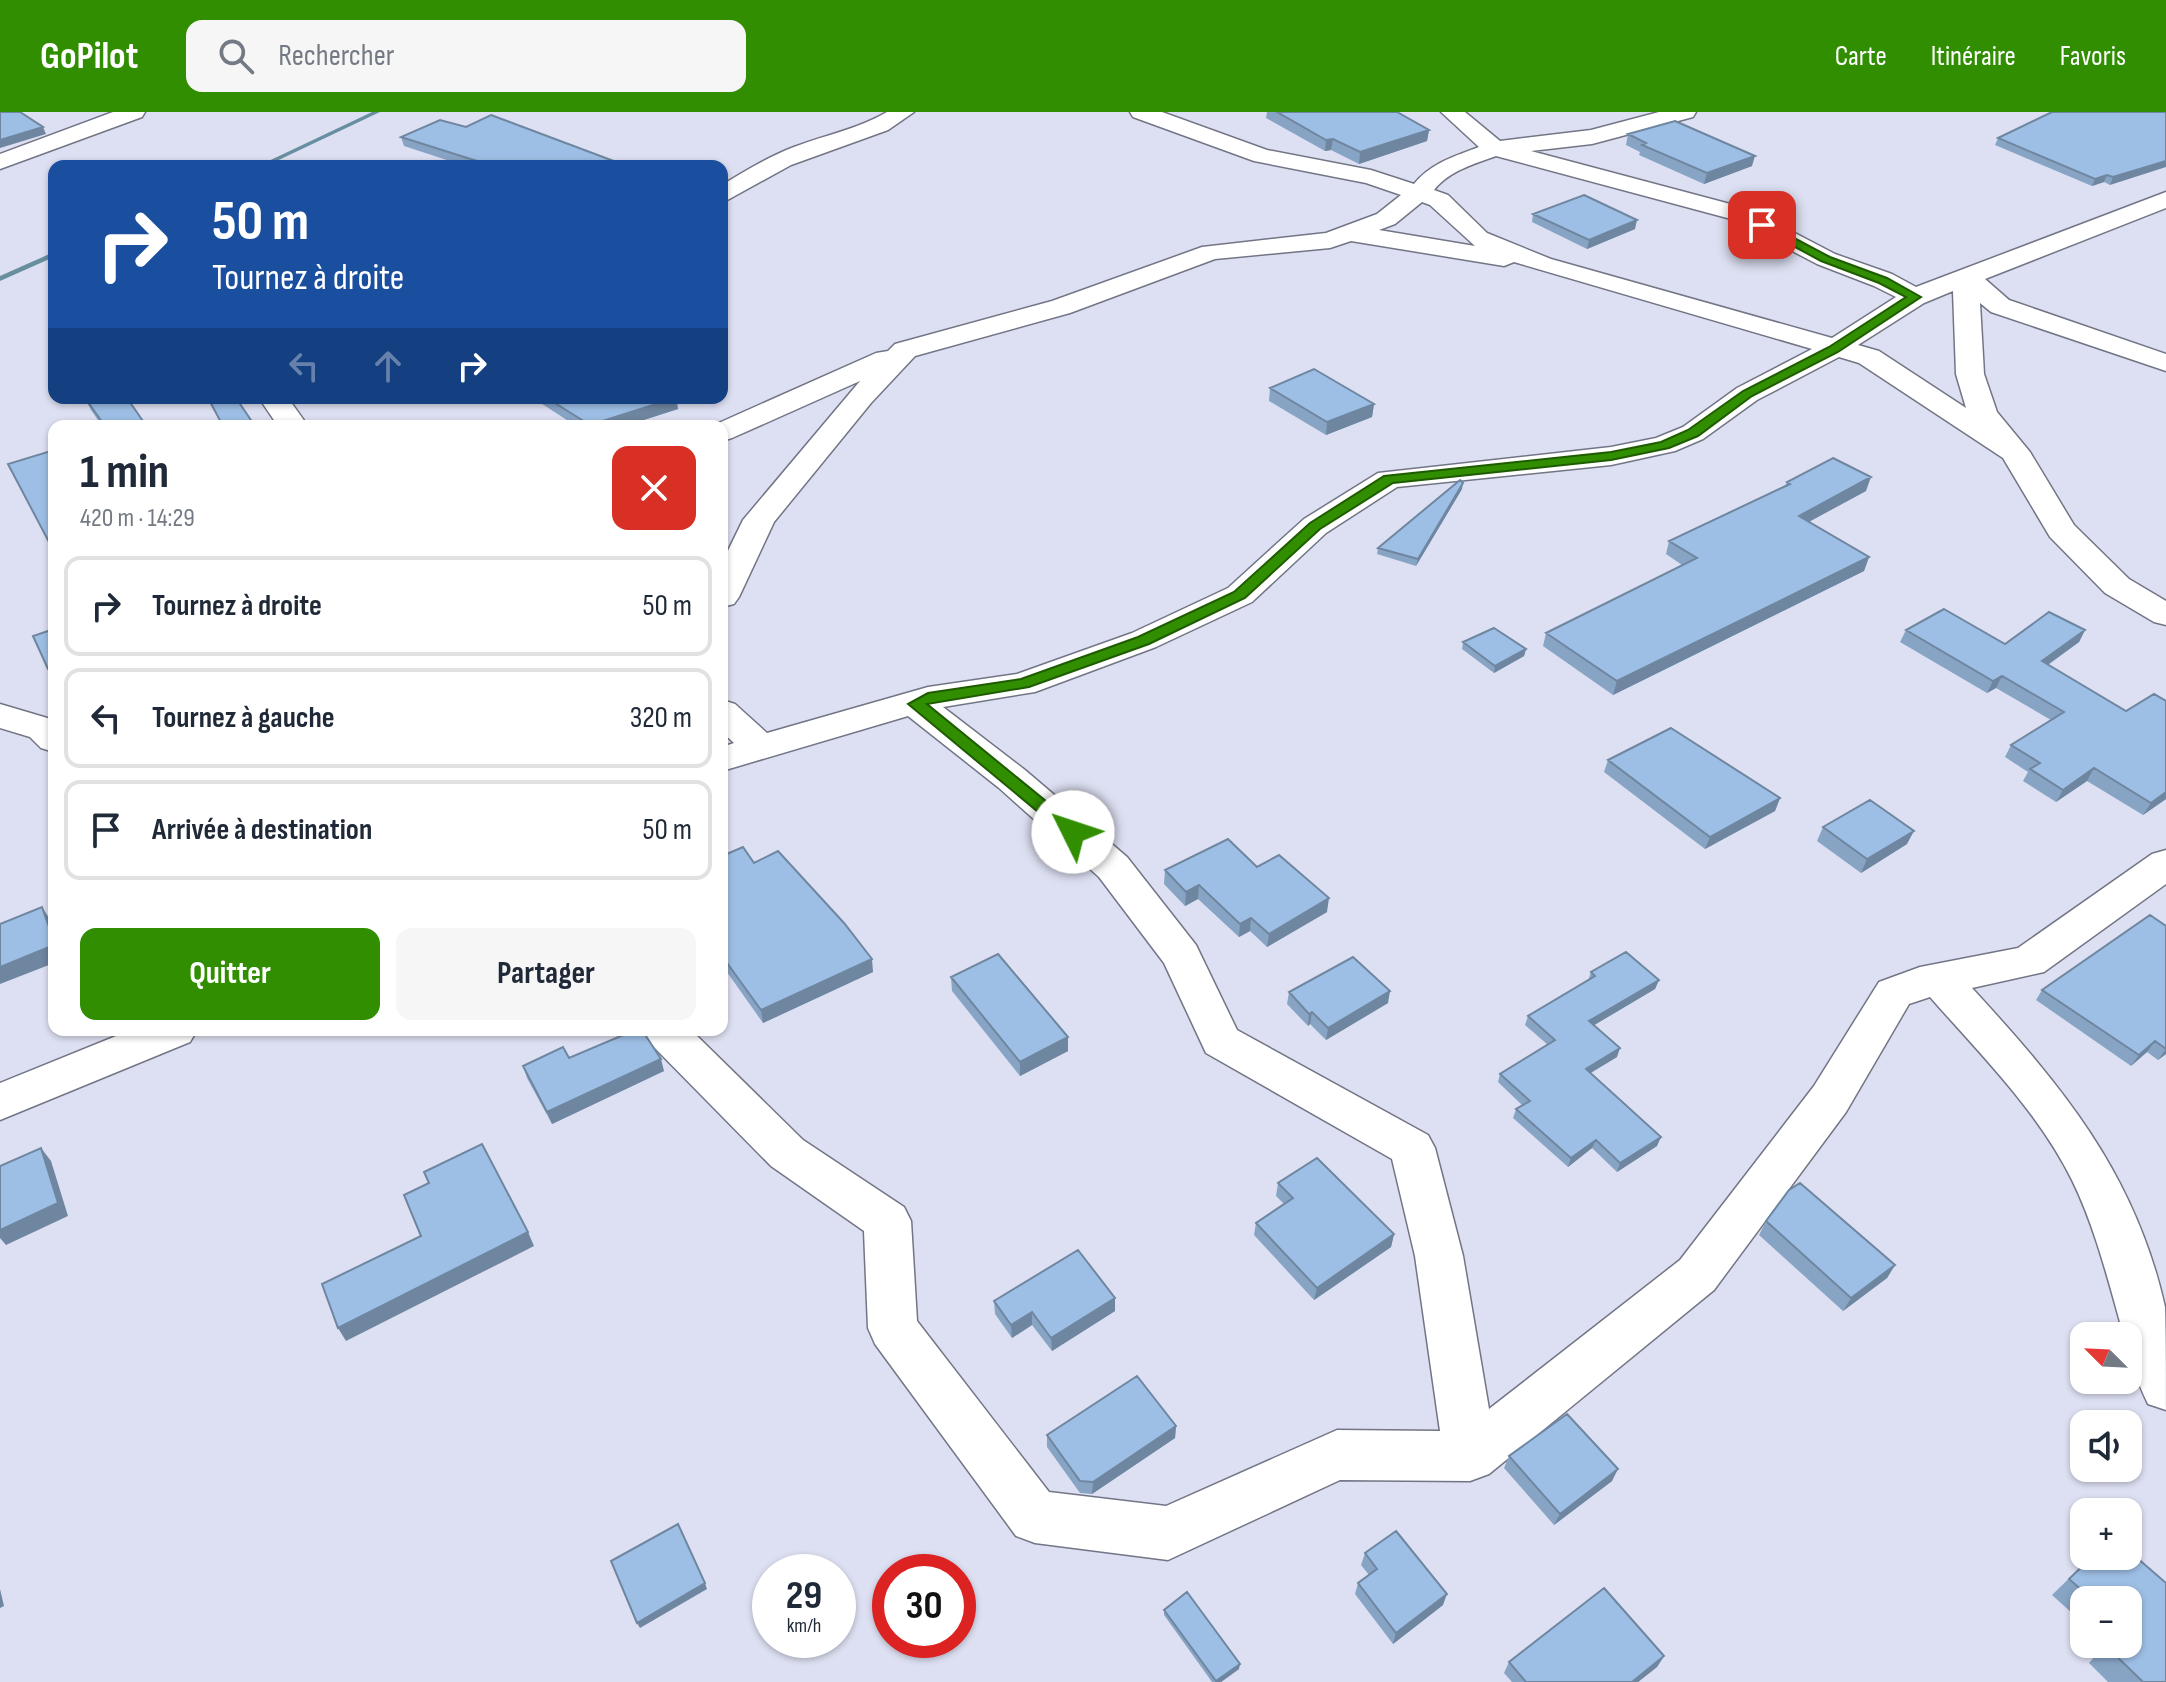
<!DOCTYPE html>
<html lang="fr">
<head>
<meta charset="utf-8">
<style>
	:root { --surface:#fff; --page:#f6f6f7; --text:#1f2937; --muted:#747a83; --line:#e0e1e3; --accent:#308e00 }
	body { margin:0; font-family:"Sofia Sans Condensed",sans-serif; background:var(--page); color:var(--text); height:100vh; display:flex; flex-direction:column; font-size:30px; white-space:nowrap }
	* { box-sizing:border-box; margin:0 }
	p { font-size:26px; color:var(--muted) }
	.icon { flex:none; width:44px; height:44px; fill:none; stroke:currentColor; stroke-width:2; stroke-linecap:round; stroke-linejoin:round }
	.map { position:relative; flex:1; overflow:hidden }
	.panel { position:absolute; left:48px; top:308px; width:680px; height:616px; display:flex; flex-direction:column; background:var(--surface); border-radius:16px; box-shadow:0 2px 6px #0004 }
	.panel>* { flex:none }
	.hud { position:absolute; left:48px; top:48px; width:680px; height:244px; border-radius:16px; box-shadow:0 2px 6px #0004; background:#1a4fa0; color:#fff; overflow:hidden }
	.needle { width:52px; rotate:294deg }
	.fabs { position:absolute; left:2070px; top:1210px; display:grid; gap:16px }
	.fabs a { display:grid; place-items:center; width:72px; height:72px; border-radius:16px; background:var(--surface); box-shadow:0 2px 6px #0004; font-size:40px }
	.speed { position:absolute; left:752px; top:1442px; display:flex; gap:16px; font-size:40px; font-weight:700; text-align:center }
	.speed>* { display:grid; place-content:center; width:104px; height:104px; border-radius:50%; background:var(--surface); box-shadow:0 2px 6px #0004; line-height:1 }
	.speed small { font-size:20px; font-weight:400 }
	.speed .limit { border:12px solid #d22; background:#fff; color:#111 }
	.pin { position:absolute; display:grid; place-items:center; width:68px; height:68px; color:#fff; margin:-34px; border-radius:16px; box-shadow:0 4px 12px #0006 }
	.me { position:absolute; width:88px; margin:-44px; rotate:311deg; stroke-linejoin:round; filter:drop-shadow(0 0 6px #0008) }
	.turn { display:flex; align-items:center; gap:28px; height:168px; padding:0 32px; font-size:36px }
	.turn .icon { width:104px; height:104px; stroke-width:2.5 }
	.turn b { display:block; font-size:56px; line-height:68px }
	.lanes { display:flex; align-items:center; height:76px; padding:0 32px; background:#0003; justify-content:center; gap:40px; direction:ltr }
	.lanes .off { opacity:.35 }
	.round { display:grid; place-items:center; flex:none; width:84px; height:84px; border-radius:16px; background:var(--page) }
	.head { display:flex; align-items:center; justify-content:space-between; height:136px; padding:0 32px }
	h1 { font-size:48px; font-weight:700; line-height:60px }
	.cta { display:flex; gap:16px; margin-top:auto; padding:16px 32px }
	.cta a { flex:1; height:92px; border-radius:16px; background:var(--accent); color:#fff; font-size:32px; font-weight:700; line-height:92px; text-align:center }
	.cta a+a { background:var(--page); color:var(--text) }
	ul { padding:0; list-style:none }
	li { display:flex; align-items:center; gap:24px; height:100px; margin:0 16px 12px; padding:0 16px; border:4px solid var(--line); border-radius:16px }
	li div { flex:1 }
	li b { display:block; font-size:30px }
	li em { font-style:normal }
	header { display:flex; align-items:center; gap:48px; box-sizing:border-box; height:112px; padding:0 40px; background:var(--accent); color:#fff }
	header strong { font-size:38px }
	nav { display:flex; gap:44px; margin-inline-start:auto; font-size:28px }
	.search { width:560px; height:72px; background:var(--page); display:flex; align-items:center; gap:20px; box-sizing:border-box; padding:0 28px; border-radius:16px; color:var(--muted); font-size:30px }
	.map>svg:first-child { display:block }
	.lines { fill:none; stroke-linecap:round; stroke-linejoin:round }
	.stream { fill:#688fa0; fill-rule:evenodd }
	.minor-casing { stroke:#727585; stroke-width:3 }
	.minor { fill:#fff; fill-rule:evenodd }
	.wall { fill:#88a4c5 }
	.shaded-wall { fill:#6f86a0 }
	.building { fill:#9ebfe5; stroke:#6f86a0; stroke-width:2 }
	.route { fill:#308e00; stroke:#1f5c00; stroke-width:2 }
</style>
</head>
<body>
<header>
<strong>GoPilot</strong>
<div class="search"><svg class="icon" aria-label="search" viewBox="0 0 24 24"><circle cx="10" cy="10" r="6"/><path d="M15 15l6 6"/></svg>Rechercher</div>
<nav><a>Carte</a><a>Itinéraire</a><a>Favoris</a></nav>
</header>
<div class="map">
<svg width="2166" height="1570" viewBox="0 0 2166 1570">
	<rect width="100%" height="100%" fill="#dde0f2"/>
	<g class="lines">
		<!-- stream -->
		<path class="stream" d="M372,0H380L266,54H258Z
			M54,140V145L0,169V164Z"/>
		<defs>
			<path id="minor" d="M113,0H145L142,5L0,57V42Z
				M887,0H914L888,18L791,53L722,91V73C745,59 768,45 794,35C825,23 858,17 887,0Z
				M1130,0H1162L1267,38L1371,58L1414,72C1431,51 1455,44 1479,35L1441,0H1465L1500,29L1591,18L1659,0H1696L1693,5L1592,32L1531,39L1749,97L1835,142L1892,162L1916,175L2166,80V96L1985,167L2009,188L2166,242V259L1991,200L1980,191L1984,262L1997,300L2030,340L2074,413L2129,467L2166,489V513L2154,510L2105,481L2050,425L2003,346L1859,251L1839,245L1757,288L1703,327L1675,339L1611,353L1397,375L1326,421L1252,490L1156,535L1035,580L943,595L1025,658L1127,745L1196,833L1237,918L1428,1023L1435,1036L1463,1144L1489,1297L1680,1148L1814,974L1879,870L1920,855L2018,836L2152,742L2166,738V772L2044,860L1972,876C2062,974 2135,1061 2165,1195C2166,1224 2166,1268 2166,1298L2148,1292C2138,1271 2128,1247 2128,1224H2124C2109,1172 2096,1117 2072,1068C2038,999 1980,942 1930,885L1909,892L1846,1000L1714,1178L1489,1362L1470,1369L1340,1368L1168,1448L1035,1431L1016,1424L875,1232L868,1216L864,1119L771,1054L649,930L642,918H691L803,1028L904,1095L911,1109L917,1209L1049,1380L1166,1394L1337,1318L1440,1319L1415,1144L1392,1047L1206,941L1164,851L1099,765L999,676L908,604L722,659V635L734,631L722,620V588L735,592L767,621L928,575L1017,562L1132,521L1228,476L1304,407L1378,361L1611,335L1656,326L1683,315L1737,276L1812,237L1514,150L1504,154L1351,129L1330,136L1215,147L1070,201L915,244L871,291L774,410L739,485L734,492L722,495V451L743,408L860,269L732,326L722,329V314H712L876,241L888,239L895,232L1052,189L1202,135L1326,121L1377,102L1401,83L1366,71L1254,49L1133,5ZM1496,44L1731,107L1817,152L1874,174L1896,185L1832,226L1551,147L1487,121L1448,83L1434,78C1449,59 1474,52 1496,44ZM1422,90L1430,93L1475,134L1379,118L1395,112ZM1953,179L1956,262L1966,296L1879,239L1858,233L1924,191Z
				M259,286H288L308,314H278Z
				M0,592L54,608V640L41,636L30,625L0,616Z
				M131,918H197L190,930L0,1008V971Z"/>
		</defs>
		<!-- minor casing -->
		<use href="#minor" class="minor-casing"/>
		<!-- minor -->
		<use href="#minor" class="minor"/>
	</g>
	<!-- wall -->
	<path class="wall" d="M1267,0H1397L1429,18L1427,29L1359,52L1331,38L1325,39L1266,6Z
		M2166,0L2110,73L2104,70L2092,74L1995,33L1998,26Z
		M466,15L627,54H465L404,34L401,25Z
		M1628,22L1752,54L1704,72L1639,43L1640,40L1626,33Z
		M1533,102L1635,117L1587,137L1532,110Z
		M1270,276L1374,292L1372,305L1326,323L1269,289Z
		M85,286L145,312L157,314H102L91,298Z
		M533,286H676L678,297L625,314H576Z
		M1787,370L1866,379L1808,410L1869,445L1864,459L1613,583L1543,534L1546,521L1682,453L1666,442L1669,429L1785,374Z
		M1462,377L1416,454L1377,442L1378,436Z
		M1906,518L2005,532L2085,518L2079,530L2048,553L2166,687L2143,703L2087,669L2056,690L2023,669L2028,660L2005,645L2011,633L2051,608L1996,576L1987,581L1900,530Z
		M1463,530L1526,537L1524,544L1494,561L1462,537Z
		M1608,648L1780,686L1775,699L1705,737L1604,660Z
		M1823,715L1907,732L1861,761L1817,729Z
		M722,744L754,751L873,860L763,911L722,853Z
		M1257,755L1327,800L1267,835L1250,819L1239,825L1198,787L1185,794L1164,772L1165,758Z
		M2166,814V942L2158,948L2147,940L2131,954L2036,888L2042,878Z
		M1591,860L1659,868L1655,877L1594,913L1617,945L1591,961L1657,1034L1617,1060L1592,1036L1568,1055L1513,1006L1516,997L1522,993L1498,970L1500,962L1548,933L1525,913L1528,904L1588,869Z
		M951,865L1068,939L1020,964L952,879Z
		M1289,880L1388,891L1326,928L1310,912L1308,914L1287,892Z
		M523,954L664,959L552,1012L527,966Z
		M1278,1071L1394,1122L1391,1135L1314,1188L1254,1123L1256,1111L1284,1092L1276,1084Z
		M1766,1109L1895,1153L1887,1166L1843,1199L1759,1123Z
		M994,1189L1115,1199L1052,1239L1032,1213L1012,1226L995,1202Z
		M1176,1314L1175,1326L1092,1382L1080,1381L1047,1335V1323Z
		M1509,1344L1612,1369L1554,1413L1504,1356Z
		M2128,1438L2166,1471V1570H2108L2089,1551L2106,1532H2128V1488H2084V1512L2052,1483L2092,1444H2128Z
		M1365,1441L1443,1493L1393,1532L1355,1482L1358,1471L1369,1463L1361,1453Z
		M1164,1498L1239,1557L1221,1570H1212L1164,1503Z
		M1664,1544L1657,1555L1638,1570H1512L1504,1561L1509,1550Z"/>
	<!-- shaded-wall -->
	<path class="shaded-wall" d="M43,15L46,22L0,36V28Z
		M1429,18L1427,29L1359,52L1360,40Z
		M1333,27L1331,38L1325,39L1326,28Z
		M1755,44L1752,54L1704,72L1707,61Z
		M2166,49V55L2110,73L2113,65Z
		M2107,63L2104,70L2092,74L2095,67Z
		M1637,108L1635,117L1587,137L1589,128Z
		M676,286L678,297L625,314H590Z
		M1374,292L1372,305L1326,323L1327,310Z
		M1871,365L1866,379L1794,418L1799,404Z
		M1463,371L1462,377L1416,454L1418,447Z
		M1869,445L1864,459L1613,583L1617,569Z
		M2085,518L2079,530L2036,561L2042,549Z
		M1526,537L1524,544L1494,561L1495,554Z
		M54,555V568L48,557Z
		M2002,564L1996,576L1987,581L1993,569Z
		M2094,656L2087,669L2056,690L2063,678Z
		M2166,680V687L2143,703L2151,691Z
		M1780,686L1775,699L1705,737L1710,725Z
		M1914,719L1907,732L1861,761L1867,747Z
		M1199,773L1198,787L1185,794L1186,780Z
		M1329,786L1327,800L1267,835L1269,822Z
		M42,795L51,809L54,817V829Z
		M1251,806L1250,819L1239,825L1240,812Z
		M54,833V851L0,872V855Z
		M872,847L873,860L763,911L761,898Z
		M1659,868L1655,877L1586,918L1589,909Z
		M1390,879L1388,891L1326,928L1328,916Z
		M1312,900L1310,912L1308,914L1309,902Z
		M1068,925V939L1020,964V950Z
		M2155,929L2147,940L2131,954L2139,943Z
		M1620,936L1617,945L1583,965L1586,957Z
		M2166,937V942L2158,948Z
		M661,947L664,959L552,1012L547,1000Z
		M1661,1025L1657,1034L1617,1060L1620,1051Z
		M1596,1028L1592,1036L1568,1055L1571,1046Z
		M41,1036L51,1049L68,1104L6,1133L0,1126V1118Z
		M528,1120L534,1134L346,1229L338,1216Z
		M1394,1122L1391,1135L1314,1188L1317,1176Z
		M1895,1153L1887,1166L1843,1199L1851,1186Z
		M1115,1186V1199L1052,1239L1051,1226Z
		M1032,1200V1213L1012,1226L1011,1213Z
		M1176,1314L1175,1326L1092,1382L1093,1370Z
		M1618,1357L1612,1369L1554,1413L1560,1402Z
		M705,1471L707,1477L640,1516L637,1511Z
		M0,1477L4,1494L0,1496Z
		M1447,1482L1443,1493L1393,1532L1396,1521Z
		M1664,1544L1657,1555L1638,1570H1632Z
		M1240,1552L1239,1557L1221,1570H1216Z"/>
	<!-- building -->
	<path class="building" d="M0,0H20L43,15L0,28Z
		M1277,0H1397L1429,18L1360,40L1333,27L1326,28Z
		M2052,0H2166V49L2113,65L2107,63L2095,67L1998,26Z
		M491,3L627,54H465L480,50L401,25L440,8L466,15Z
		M1675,9L1755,44L1707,61L1642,33L1646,31L1628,22Z
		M1584,83L1637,108L1589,128L1533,102Z
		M1314,257L1374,292L1327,310L1270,276Z
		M85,286H127L145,312L154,310L157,314H105Z
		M208,286H236L255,314H223Z
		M547,286H675L590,313Z
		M54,338V430L50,432L8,352Z
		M1833,346L1871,365L1799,404L1869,445L1617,569L1546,521L1697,446L1669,429L1790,372L1787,370Z
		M1460,368L1463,371L1418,447L1378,436Z
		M1944,497L2005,532L2049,500L2085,518L2042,549L2126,599L2154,582L2166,589V680L2151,691L2094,656L2063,678L2030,657L2040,651L2011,633L2064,600L2002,564L1993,569L1906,518Z
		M1494,516L1526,537L1495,554L1463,530Z
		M54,517V555L48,557L33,524Z
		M1671,616L1780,686L1710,725L1608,648Z
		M1870,688L1914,719L1867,747L1823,715Z
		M1228,727L1257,755L1279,743L1329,786L1269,822L1251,806L1240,812L1199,773L1186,780L1165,758Z
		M743,735L754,751L778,739L844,811L872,847L761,898L722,844V744Z
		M42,795L54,829V833L0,855V812Z
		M2150,803L2166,814V937L2155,929L2139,943L2042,878Z
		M1626,840L1659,868L1589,909L1620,936L1586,957L1661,1025L1620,1051L1596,1028L1571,1046L1516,997L1530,989L1500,962L1555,928L1528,904L1595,864L1591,860Z
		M998,842L1068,925L1020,950L951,865Z
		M1353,845L1390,879L1328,916L1312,900L1309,902L1289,880Z
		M635,918H642L661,947L547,1000L523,954L563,935L569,946Z
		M482,1032L528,1120L338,1216L322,1172L421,1124L404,1083L429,1071L424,1060Z
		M41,1036L58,1091L0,1118V1054Z
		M1317,1046L1394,1122L1317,1176L1256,1111L1293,1086L1278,1071Z
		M1800,1071L1895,1153L1851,1186L1766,1109L1789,1078Z
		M1078,1138L1115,1186L1051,1226L1032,1200L1011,1213L994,1189Z
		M1137,1264L1176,1314L1093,1370L1080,1369L1047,1323Z
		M1567,1302L1618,1357L1560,1402L1509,1344Z
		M678,1412L705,1471L637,1511L611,1449Z
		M1396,1419L1447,1482L1396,1521L1358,1471L1377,1457L1365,1441Z
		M2128,1438L2166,1471V1570H2143L2107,1535L2110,1532H2128V1488H2093L2069,1467L2093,1444H2128Z
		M1604,1476L1664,1544L1632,1570H1526L1509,1550Z
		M1187,1480L1240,1552L1216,1569L1164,1498Z"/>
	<!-- route -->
	<path class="route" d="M1758,111H1766L1830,145L1887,166L1921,185L1838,240L1752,284L1698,324L1669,336L1611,348L1393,371L1320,417L1245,486L1149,532L1029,575L927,592L1079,716L1082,720L1079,724H1067L908,592L928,581L1021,567L1138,525L1234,480L1310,411L1384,364L1611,340L1661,330L1688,318L1743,279L1829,235L1906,185L1879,171L1821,149L1758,115Z"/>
</svg>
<div class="fabs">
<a><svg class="needle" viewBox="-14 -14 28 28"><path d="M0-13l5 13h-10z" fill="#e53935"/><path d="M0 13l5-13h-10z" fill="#747a83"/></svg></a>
<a><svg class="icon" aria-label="sound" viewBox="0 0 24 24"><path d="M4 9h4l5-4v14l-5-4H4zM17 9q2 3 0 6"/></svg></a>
<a>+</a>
<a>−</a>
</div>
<div class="speed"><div>29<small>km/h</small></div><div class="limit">30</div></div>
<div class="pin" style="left:1762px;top:113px;background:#d93025"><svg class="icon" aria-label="arrive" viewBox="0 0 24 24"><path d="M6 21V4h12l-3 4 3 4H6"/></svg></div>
<svg class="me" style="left:1073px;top:720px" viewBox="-20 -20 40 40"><circle r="19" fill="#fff"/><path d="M0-13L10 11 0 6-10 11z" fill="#308e00"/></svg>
<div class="hud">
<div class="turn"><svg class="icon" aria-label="right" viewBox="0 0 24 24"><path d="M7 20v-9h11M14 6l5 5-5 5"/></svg><div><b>50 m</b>Tournez à droite</div></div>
<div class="lanes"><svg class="icon off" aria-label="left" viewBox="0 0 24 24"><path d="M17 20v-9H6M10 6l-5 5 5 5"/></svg><svg class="icon off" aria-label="ahead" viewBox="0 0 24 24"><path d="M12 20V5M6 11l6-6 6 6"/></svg><svg class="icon" aria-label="right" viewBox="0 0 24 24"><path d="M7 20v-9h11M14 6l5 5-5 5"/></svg></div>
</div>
<section class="panel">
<div class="head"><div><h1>1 min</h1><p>420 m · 14:29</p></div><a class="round" style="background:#d93025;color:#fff"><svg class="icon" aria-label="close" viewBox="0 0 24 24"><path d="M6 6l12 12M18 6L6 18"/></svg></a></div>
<ul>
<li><svg class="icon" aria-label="right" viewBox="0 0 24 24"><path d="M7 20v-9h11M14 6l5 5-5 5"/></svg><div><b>Tournez à droite</b></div><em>50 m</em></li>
<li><svg class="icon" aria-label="left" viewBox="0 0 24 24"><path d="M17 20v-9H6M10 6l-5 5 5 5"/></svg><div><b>Tournez à gauche</b></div><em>320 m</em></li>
<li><svg class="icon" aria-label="arrive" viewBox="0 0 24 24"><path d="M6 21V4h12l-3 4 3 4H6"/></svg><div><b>Arrivée à destination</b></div><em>50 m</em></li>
</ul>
<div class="cta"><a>Quitter</a><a>Partager</a></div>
</section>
</div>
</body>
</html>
